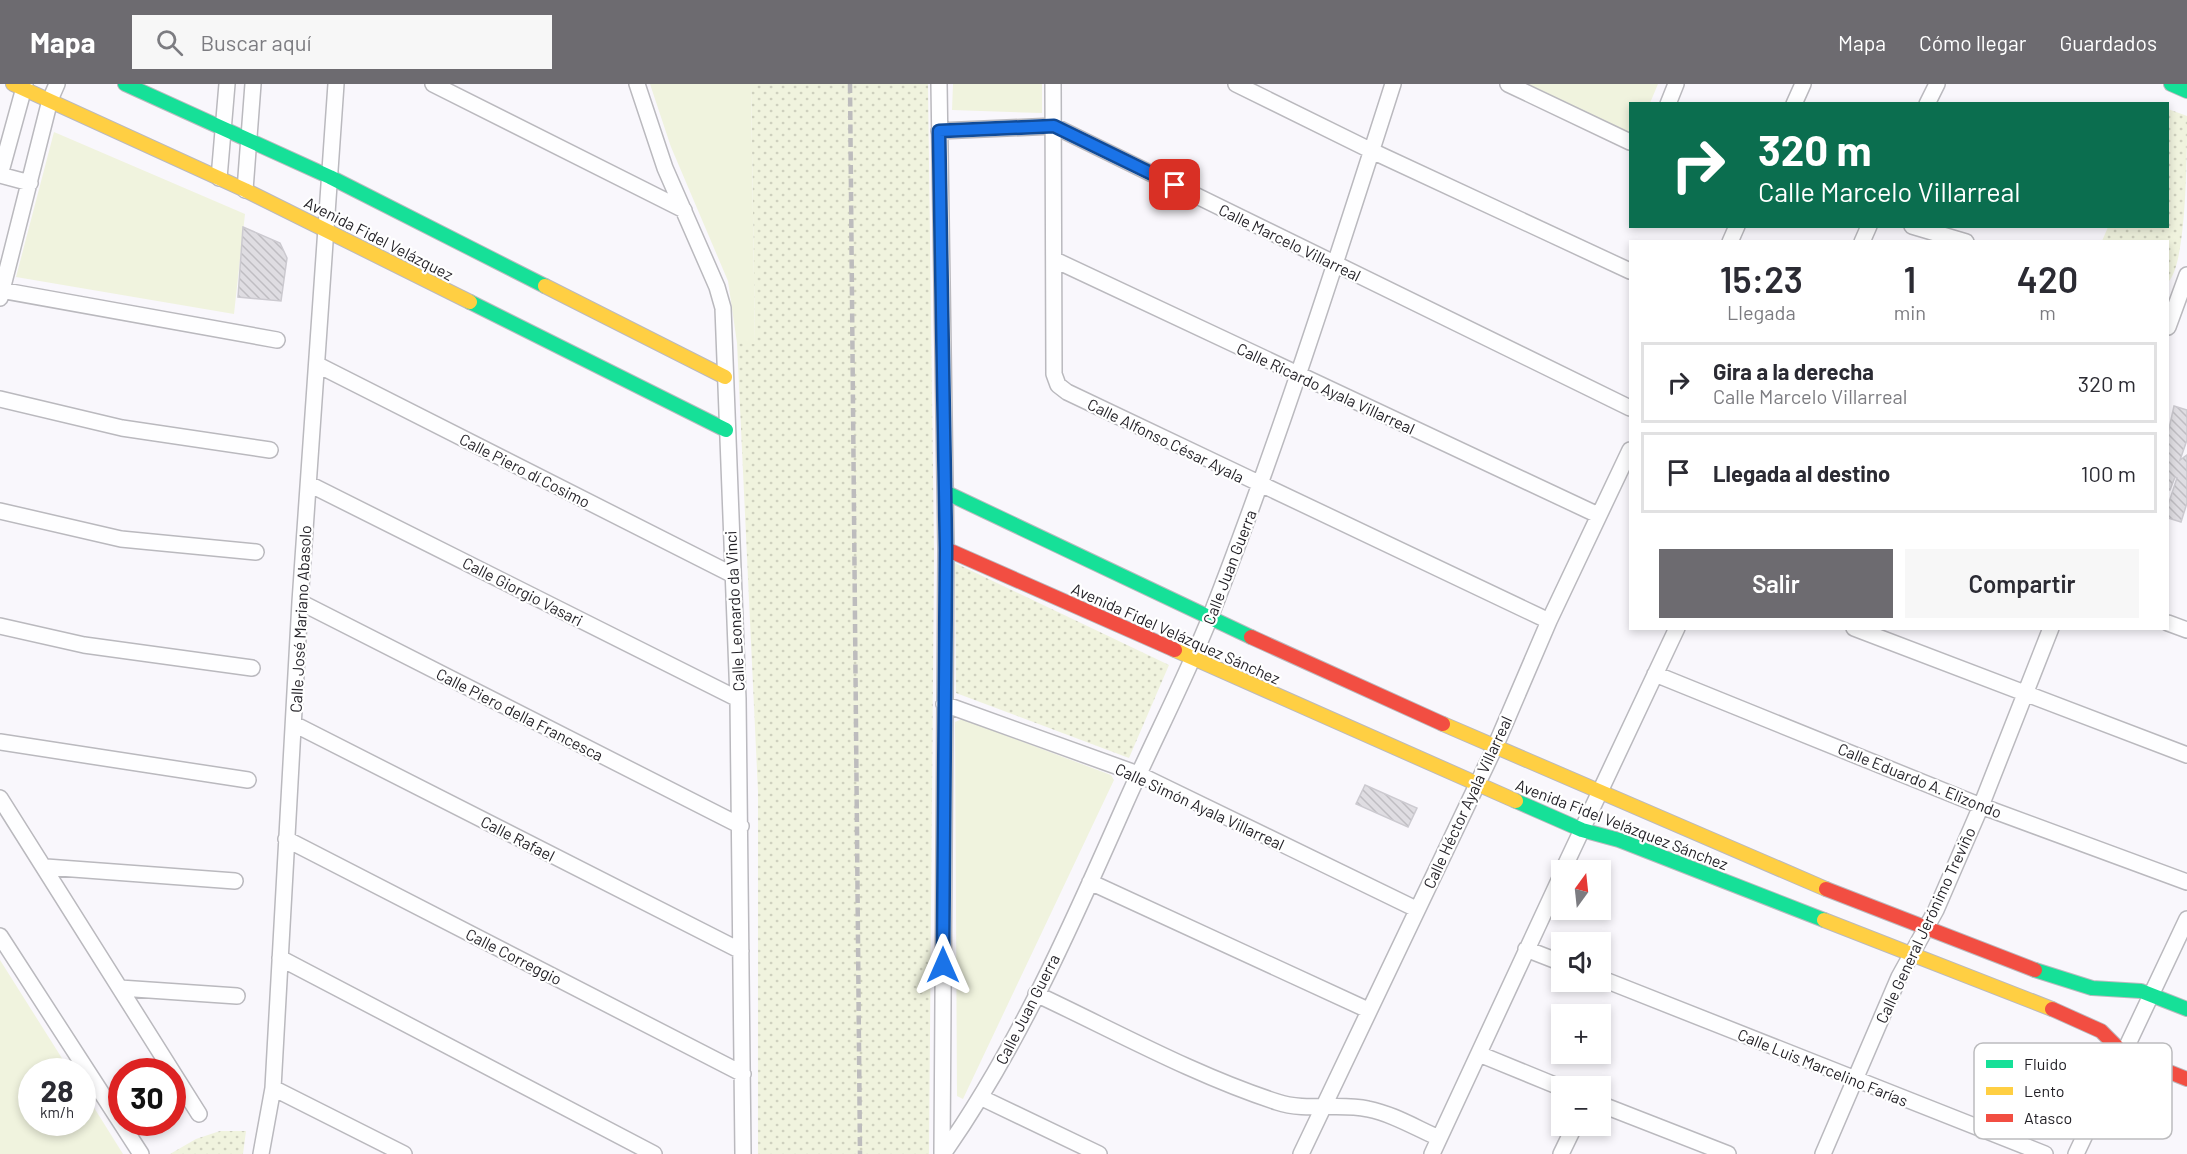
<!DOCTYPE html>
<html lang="es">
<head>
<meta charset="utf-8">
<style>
	:root { --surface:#fff; --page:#f7f7f7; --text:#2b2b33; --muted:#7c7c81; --line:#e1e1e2; --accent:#6d6b70 }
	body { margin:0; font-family:Barlow,sans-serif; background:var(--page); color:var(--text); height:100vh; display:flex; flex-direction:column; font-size:22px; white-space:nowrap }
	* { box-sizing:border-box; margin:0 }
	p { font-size:20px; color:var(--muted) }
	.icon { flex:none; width:33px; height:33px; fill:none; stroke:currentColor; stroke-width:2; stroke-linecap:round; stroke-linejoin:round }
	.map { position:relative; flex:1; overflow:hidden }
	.sheet { position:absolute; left:1629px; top:156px; width:540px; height:390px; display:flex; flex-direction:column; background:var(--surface); border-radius:0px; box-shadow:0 3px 9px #0003 }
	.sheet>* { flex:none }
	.top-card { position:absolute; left:1629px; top:18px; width:540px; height:126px; border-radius:0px; box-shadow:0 3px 9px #0003; background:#0b6e4f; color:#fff; overflow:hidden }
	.needle { width:39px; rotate:15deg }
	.buttons { position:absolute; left:1551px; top:776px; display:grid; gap:12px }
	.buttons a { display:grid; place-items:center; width:60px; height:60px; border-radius:0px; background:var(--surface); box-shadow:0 3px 9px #0003; font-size:30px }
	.speed { position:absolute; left:18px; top:974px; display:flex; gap:12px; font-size:30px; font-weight:700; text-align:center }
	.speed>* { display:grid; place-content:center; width:78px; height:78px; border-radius:50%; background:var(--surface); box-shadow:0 3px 9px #0003; line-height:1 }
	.speed small { font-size:15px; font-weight:400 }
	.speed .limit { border:9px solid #d22; background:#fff; color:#111 }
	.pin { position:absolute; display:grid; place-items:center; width:51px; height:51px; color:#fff; margin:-26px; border-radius:12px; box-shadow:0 3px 9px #0006 }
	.me { position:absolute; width:66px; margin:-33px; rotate:0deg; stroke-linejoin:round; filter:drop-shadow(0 0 4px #0008) }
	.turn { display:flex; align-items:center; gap:21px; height:126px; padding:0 30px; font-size:27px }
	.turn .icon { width:78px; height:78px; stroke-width:2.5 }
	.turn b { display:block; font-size:42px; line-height:51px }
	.eta { display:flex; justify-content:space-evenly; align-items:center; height:102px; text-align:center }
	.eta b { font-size:36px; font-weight:600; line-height:42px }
	.action { display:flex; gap:12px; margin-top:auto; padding:12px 30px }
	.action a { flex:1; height:69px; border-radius:0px; background:var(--accent); color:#fff; font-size:24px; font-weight:600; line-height:69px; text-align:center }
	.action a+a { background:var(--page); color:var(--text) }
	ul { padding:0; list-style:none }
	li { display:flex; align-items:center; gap:18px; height:81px; margin:0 12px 9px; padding:0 18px; border:3px solid var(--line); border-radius:0px }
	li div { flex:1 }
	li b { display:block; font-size:22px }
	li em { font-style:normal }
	header { display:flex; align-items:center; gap:36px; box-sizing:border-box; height:84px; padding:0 30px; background:var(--accent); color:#fff }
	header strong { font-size:28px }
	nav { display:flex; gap:33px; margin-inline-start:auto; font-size:21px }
	.search { width:420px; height:54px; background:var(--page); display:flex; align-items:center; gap:15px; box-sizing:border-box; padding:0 21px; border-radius:0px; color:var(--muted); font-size:22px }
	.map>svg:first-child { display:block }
	.grass { fill:url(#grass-dots) }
	.green { fill:#f0f3de }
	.building { fill:url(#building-back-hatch); stroke:#cccad0; stroke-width:1.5 }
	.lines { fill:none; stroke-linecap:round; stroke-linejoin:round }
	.street-casing { stroke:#bab9be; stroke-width:18 }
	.fast-casing { stroke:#bab9be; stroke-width:16 }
	.slow-casing { stroke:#bab9be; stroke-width:16 }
	.jam-casing { stroke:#bab9be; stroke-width:16 }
	.street { stroke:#fefeff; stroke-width:15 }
	.fast { stroke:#16e098; stroke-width:14 }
	.slow { stroke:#ffcf43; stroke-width:14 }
	.jam { stroke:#f24e42; stroke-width:14 }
	.rail { stroke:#bdbcbd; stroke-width:4.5; stroke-dasharray:9 4.5; stroke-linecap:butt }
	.route-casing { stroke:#114b97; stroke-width:15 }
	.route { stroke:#1a73e8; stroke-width:10 }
	.labels { text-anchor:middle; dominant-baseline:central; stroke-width:4.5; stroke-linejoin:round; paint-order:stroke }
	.street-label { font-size:16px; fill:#211f25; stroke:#fff }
	.key { fill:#fff; stroke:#bcbcbe; stroke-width:1.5 }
	.key-label { font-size:16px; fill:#211f25 }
</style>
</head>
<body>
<header>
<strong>Mapa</strong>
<div class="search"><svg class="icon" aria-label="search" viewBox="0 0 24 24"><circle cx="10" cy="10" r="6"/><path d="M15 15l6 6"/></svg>Buscar aquí</div>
<nav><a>Mapa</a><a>Cómo llegar</a><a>Guardados</a></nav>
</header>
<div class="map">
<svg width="2187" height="1070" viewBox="0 0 2187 1070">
	<defs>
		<pattern id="grass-dots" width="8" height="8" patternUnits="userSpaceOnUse" patternTransform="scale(1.5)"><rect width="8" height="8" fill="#f0f3de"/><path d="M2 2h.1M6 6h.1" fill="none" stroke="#ced0be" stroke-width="1.8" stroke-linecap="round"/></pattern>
		<pattern id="building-back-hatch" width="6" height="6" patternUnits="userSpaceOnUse" patternTransform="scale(1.5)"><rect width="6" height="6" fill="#dfdde2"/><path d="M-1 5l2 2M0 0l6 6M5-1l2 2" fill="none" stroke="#bfbdc2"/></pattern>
	</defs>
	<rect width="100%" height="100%" fill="#f9f7fc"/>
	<!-- grass -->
	<path class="grass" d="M751,0H928L934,470L929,1070H758V708L737,259H755Z
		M2168,25L2187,32C2187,66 2187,181 2168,198V158L2102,157L2108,143L2168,142Z
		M955,479L1169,581L1129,674L956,609Z
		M220,1047H246L243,1070H170L196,1055Z"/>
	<!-- green -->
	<path class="green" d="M650,0H751L755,260L737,259L728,197L671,63Z
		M953,0H1042V29L952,26Z
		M1528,0H1658L1650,19L1630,20V51Z
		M54,48L245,130L234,230L16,193Z
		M962,635L1111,691L1114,696L963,1015L957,1012L955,638Z
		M0,876L70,987H32V1038H82L83,1006L123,1070H0Z"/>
	<!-- building -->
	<path class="building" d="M243,143L280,159L287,174L281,217L238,213Z
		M2174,322L2187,326V356L2180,376L2187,371V419L2181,438L2168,434V421L2177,394L2175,393L2170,406H2168V349Z
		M1365,701L1417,724L1408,743L1356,720Z"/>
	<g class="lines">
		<defs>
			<path id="street" d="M433,0L684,126
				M637,0L665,84L717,203L723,224L738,615L743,1070
				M939,0L946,465L942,1070
				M1053,0L1054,290L1058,301L1067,308L1549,537
				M1236,0L1372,67L1630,187
				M1508,0L1630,58
				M1668,20L1676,0
				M1794,20L1803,0
				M1927,20L1937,0
				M939,47L1054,42L1630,324
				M0,91L25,0
				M0,91L30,99
				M219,94L227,0
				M245,106L253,0
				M1912,142L1966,158
				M1730,158L1737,142
				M1862,158L1869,142
				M1055,176L1598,431
				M0,206L277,256
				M0,214L50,16L57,0
				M2168,243L2187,191
				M318,281L733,491
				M0,315L122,344L270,366
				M309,400L738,615
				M0,427L121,455L256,468
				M300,518L741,742
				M2168,539L2187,546
				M0,542L84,561L252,584
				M1854,544L2187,671
				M1655,590L1981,722L2187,798
				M944,620L1138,690L1416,825
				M294,640L741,867
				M0,658L248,696
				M0,714L199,1030
				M286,755L743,990
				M46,783L235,797
				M1563,786L1677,544
				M1090,798L1368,926
				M0,852L141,1070
				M1526,865L1562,879
				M280,874L654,1070
				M1600,894L2045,1070
				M120,904L237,912
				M1036,910C1115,947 1194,991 1277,1018C1307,1028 1338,1018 1368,1025C1393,1030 1416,1044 1439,1054
				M1479,970L1562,1004
				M273,1004L404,1070
				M982,1014L1099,1070
				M1600,1020L1728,1070
				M261,1070L273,1004L300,518L336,0
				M943,1070C1019,962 1073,838 1126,718C1154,655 1186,594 1211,531C1279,357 1336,178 1393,0
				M1301,1070L1495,663L1549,537L1630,366
				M1432,1070L1562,790
				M1561,1070L1575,1041
				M1823,1070L1899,893L1936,826L1981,722L2051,544
				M2076,1070L2187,835"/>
			<path id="fast" d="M125,0L330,93L545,202
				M2171,0L2187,7
				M470,218L726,346
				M945,408L1251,553
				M1516,717L1582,746L1619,756L1824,836
				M2035,886L2092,904L2141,907L2187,925"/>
			<path id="slow" d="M13,0L245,106L470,218
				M545,202L725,293
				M1175,566L1516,717
				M1443,640L1826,805
				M1824,836L2052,925"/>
			<path id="jam" d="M946,465L1175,566
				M1251,553L1443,640
				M1826,805L2035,886
				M2052,925L2101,947L2124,970L2187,995"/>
		</defs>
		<!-- street casing -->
		<use href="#street" class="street-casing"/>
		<!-- fast casing -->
		<use href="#fast" class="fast-casing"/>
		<!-- slow casing -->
		<use href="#slow" class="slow-casing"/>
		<!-- jam casing -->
		<use href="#jam" class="jam-casing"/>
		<!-- street -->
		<use href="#street" class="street"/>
		<!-- fast -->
		<use href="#fast" class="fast"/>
		<!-- slow -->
		<use href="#slow" class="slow"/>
		<!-- jam -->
		<use href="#jam" class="jam"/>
		<!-- rail -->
		<path class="rail" d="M850,0L860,1070"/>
	</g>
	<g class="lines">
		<defs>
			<path id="route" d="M943,881L946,465L939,47L1054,42L1175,101"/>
		</defs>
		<!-- route casing -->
		<use href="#route" class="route-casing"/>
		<!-- route -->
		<use href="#route" class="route"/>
	</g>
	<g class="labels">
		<!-- street labels -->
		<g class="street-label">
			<text transform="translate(379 154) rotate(27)">Avenida Fidel Velázquez</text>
			<text transform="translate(1290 158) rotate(26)">Calle Marcelo Villarreal</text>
			<text transform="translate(1326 304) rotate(25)">Calle Ricardo Ayala Villarreal</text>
			<text transform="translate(1166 356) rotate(26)">Calle Alfonso César Ayala</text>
			<text transform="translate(525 386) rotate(27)">Calle Piero dí Cosimo</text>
			<text transform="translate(1229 483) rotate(-69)">Calle Juan Guerra</text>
			<text transform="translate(523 507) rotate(27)">Calle Giorgio Vasari</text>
			<text transform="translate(734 527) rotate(-93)">Calle Leonardo da Vinci</text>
			<text transform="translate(300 535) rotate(-87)">Calle José Mariano Abasolo</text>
			<text transform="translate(1176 549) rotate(24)">Avenida Fidel Velázquez Sánchez</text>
			<text transform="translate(520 630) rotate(27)">Calle Piero della Francesca</text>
			<text transform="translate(1920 696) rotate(22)">Calle Eduardo A. Elizondo</text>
			<text transform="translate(1467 718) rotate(-65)">Calle Héctor Ayala Villarreal</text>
			<text transform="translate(1200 722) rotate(25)">Calle Simón Ayala Villarreal</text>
			<text transform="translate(1622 740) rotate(21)">Avenida Fidel Velázquez Sánchez</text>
			<text transform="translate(518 754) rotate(27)">Calle Rafael</text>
			<text transform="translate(1925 841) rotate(-65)">Calle General Jerónimo Treviño</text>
			<text transform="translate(514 872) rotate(27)">Calle Correggio</text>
			<text transform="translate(1027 925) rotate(-63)">Calle Juan Guerra</text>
			<text transform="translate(1823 983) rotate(22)">Calle Luis Marcelino Farías</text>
		</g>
	</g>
	<!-- legend -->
	<rect x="1974" y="959" width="198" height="96" rx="9" class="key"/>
	<rect x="1986" y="976" width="27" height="8" fill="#16e098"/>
	<rect x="1986" y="1003" width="27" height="8" fill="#ffcf43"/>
	<rect x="1986" y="1030" width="27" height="8" fill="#f24e42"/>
	<g class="key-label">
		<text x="2024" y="986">Fluido</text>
		<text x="2024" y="1013">Lento</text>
		<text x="2024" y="1040">Atasco</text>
	</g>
</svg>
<div class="buttons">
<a><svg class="needle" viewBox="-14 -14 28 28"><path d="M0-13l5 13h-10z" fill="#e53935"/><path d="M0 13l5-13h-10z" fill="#7c7c81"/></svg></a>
<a><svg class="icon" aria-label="sound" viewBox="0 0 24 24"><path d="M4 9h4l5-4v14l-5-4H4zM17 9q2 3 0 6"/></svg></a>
<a>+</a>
<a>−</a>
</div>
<div class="speed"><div>28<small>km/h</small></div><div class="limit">30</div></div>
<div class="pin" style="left:1175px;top:101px;background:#d93025"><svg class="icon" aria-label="arrive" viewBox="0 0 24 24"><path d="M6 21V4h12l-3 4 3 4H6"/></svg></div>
<svg class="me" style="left:943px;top:881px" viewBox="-20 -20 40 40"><path d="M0-17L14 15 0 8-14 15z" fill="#1a73e8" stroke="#fff" stroke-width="4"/></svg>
<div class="top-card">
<div class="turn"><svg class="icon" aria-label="right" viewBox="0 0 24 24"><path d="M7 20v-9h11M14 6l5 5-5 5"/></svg><div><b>320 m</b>Calle Marcelo Villarreal</div></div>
</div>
<section class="sheet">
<div class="eta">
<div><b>15:23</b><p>Llegada</p></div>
<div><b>1</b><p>min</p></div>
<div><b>420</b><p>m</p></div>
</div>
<ul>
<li><svg class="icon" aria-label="right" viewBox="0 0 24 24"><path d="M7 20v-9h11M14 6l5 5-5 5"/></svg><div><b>Gira a la derecha</b><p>Calle Marcelo Villarreal</p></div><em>320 m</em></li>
<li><svg class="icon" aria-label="arrive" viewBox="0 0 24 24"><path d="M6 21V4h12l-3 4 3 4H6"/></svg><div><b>Llegada al destino</b></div><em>100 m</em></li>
</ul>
<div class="action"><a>Salir</a><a>Compartir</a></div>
</section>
</div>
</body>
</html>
